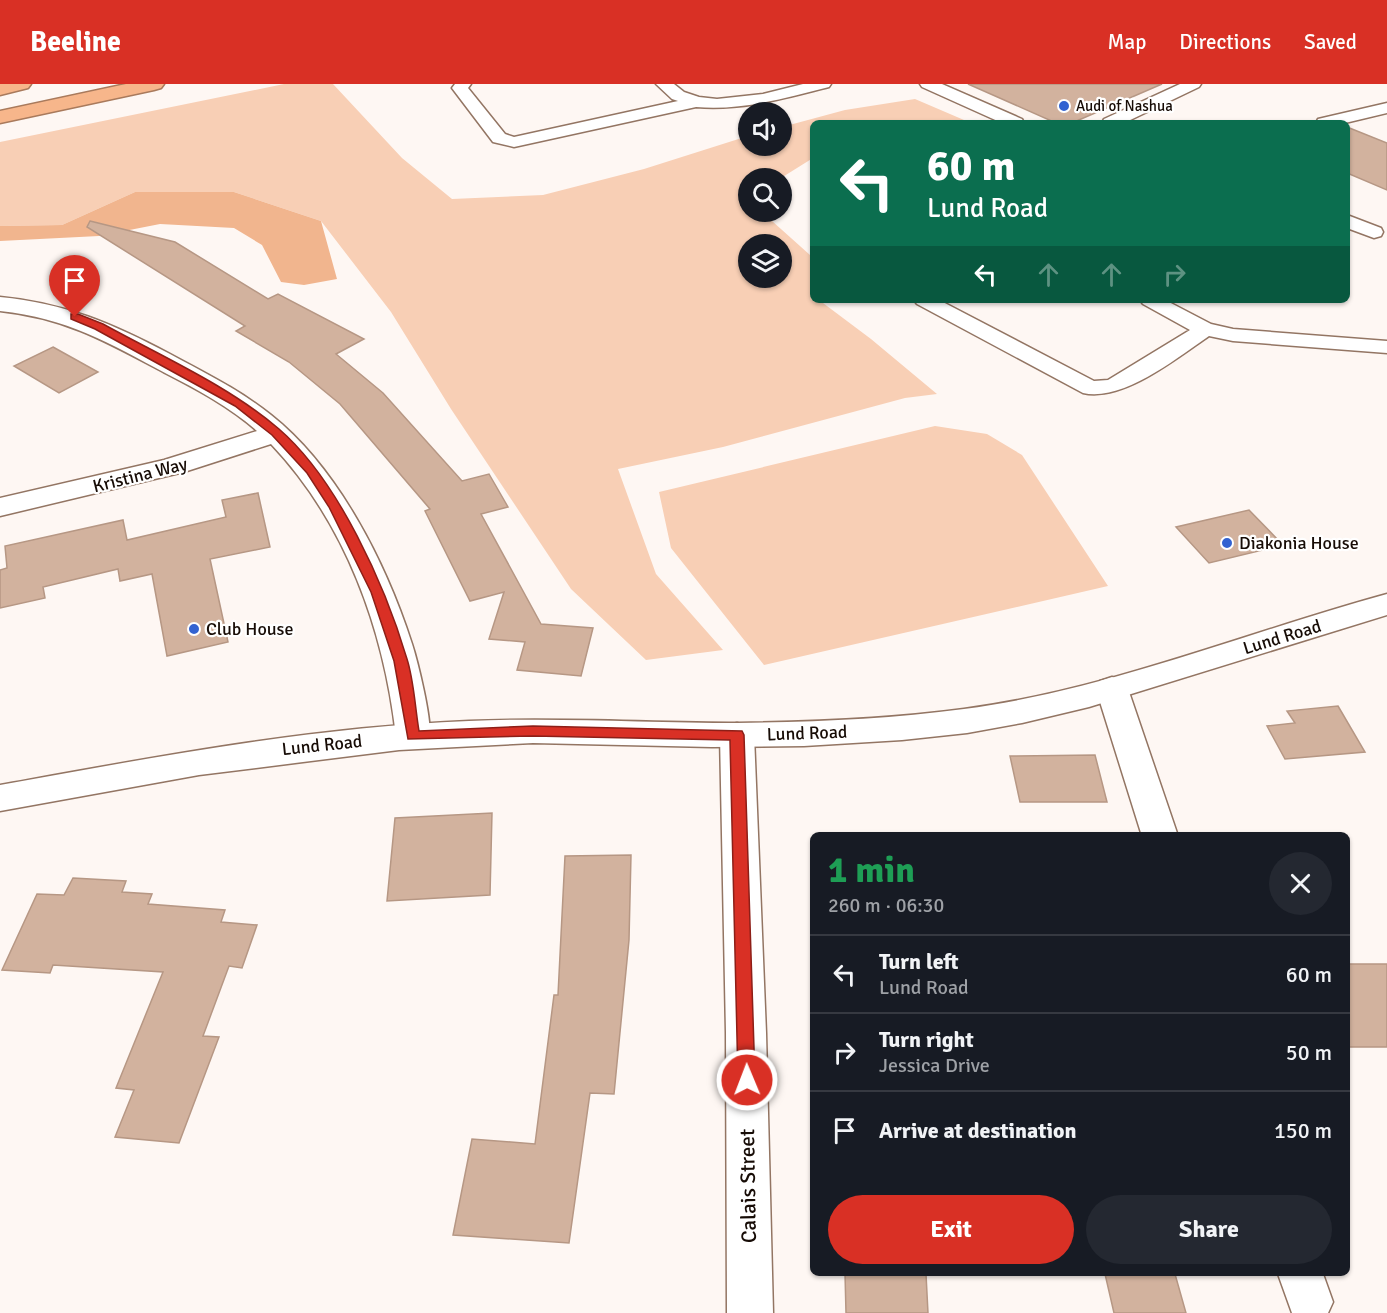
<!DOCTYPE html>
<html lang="en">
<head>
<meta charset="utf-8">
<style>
	:root { --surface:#171b24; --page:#242831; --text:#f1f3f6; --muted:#9ea1a6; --line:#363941; --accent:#d93025 }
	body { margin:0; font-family:Signika,sans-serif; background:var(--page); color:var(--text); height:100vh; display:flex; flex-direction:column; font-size:22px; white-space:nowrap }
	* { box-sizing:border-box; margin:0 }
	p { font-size:20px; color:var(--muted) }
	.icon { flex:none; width:33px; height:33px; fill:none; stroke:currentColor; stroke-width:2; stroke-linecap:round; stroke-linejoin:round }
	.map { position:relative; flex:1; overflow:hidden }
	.side { position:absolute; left:810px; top:748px; width:540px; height:444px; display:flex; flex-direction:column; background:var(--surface); border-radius:9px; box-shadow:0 2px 4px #0004 }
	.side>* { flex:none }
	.top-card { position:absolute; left:810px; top:36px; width:540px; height:183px; border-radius:9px; box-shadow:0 2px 4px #0004; background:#0b6e4f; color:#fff; overflow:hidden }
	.buttons { position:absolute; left:738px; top:18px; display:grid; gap:12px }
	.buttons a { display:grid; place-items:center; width:54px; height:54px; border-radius:50%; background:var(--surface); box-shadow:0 2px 4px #0004; font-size:30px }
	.pin { position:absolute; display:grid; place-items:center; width:51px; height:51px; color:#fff; margin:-62px -26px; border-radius:50% 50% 50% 0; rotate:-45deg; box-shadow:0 0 6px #0007 }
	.pin .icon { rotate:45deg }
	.me { position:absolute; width:66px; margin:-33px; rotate:359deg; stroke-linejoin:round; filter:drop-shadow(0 0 4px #0008) }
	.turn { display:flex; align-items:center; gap:21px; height:126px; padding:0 18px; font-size:27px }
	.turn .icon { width:78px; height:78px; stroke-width:2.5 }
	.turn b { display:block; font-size:42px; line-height:51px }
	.lanes { display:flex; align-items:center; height:57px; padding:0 18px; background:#0003; justify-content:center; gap:30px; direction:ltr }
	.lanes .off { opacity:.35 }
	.round { display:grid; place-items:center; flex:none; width:63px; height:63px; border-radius:32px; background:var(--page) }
	.head { display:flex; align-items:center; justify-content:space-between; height:102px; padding:0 18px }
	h1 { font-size:36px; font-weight:800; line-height:45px; color:#1e9e55 }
	.primary-button { display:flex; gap:12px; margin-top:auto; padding:12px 18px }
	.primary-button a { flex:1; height:69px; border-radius:36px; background:var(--accent); color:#fff; font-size:24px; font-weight:800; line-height:69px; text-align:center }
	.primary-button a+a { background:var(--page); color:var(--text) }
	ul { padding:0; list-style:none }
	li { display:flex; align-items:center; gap:18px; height:78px; padding:0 18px; border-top:2px solid var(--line) }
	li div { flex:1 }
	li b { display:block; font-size:22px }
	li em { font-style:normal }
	header { display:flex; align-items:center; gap:36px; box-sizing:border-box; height:84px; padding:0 30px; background:var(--accent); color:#fff }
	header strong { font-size:28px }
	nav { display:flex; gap:33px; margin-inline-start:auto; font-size:21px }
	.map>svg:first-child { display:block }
	.green { fill:#f8cfb5; fill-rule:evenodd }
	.forest { fill:#f1b58e }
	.building { fill:#d2b29e; stroke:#b69784; stroke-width:1.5 }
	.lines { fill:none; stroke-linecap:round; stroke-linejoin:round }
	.service-casing { stroke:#937563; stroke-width:3 }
	.minor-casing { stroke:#937563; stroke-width:3 }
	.tertiary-casing { stroke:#937563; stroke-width:3 }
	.motorway-casing { stroke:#a97a5c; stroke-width:3 }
	.service { fill:#fff; fill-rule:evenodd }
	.minor { fill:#fff; fill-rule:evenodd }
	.tertiary { fill:#fff; fill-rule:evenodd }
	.motorway { fill:#f7b68b; fill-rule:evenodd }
	.route { fill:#d93025; stroke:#8d1f18; stroke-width:1.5 }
	.poi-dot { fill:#3262d1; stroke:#fff; stroke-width:2 }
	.labels { text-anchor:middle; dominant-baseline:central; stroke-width:4.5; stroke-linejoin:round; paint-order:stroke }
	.far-poi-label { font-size:15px; fill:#170c06; stroke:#fff; text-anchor:start }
	.street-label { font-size:18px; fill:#170c06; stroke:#fff }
	.poi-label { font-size:18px; fill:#170c06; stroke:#fff; text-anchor:start }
	.near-street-label { font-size:21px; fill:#170c06; stroke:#fff }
</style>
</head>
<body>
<header>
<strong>Beeline</strong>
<nav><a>Map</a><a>Directions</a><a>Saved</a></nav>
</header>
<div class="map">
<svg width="1387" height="1229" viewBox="0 0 1387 1229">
	<rect width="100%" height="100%" fill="#fef7f3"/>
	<!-- green -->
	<path class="green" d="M284,0H333L402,74L452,115L543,111L644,85L748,52V62H782V43L845,26L915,15L971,39H813V74L781,94H748V128H774L772,137L810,171L813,216H819L871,255L937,310L905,314L723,363L618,385L656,490L723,566L646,576L571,505L451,325L391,228L321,137L234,108H135L62,141L0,142V58ZM748,160H782V194H748Z
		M935,342L987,350L1022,371L1108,502L764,581L671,464L659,408Z"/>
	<!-- forest -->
	<path class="forest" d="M135,108H234L321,137L337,195L304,201L281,198L262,161L234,144L160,140L99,152L0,157V142L62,141Z"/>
	<!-- building -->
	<path class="building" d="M968,0H1162L1072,39H1056Z
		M1347,43L1387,59V106L1347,89Z
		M90,137L175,158L268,215L278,210L364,255L336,270L383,309L462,397L489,390L508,423L481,430L541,540L593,544L581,592L517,586L525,558L489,555L504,508L470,517L425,427L430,425L340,320L289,278L236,247L245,242L87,143Z
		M53,263L98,288L59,309L14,282Z
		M258,409L270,463L210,475L228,558L167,572L152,490L120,497L118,485L43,503L45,514L0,524V486L7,484L5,462L123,436L127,456L226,433L222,416Z
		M1249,426L1283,461L1209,479L1176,443Z
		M1338,622L1365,668L1285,675L1267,642L1295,639L1287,627Z
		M1095,671L1107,718H1020L1010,672Z
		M492,729L490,811L387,817L395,734Z
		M631,771L629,856L614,1010L590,1009L569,1159L453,1151L472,1055L535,1060L554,911H558L565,772Z
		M73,794L126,797L122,808L152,810L148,820L225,826L221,838L257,841L242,884L229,882L203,952L219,953L179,1059L115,1053L134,1006L116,1004L163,888L53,881L50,889L2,886L37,810L64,811Z
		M1347,880H1387V963H1347Z
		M845,1190H926L928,1229H846Z
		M1105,1190H1175L1186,1229H1114Z"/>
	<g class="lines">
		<defs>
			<path id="service" d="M455,0H471L468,4L505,50L514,53L678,17L672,15L656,0H674L684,8L699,13L717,15L763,10L803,0H831L829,3C785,14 742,27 696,23L514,63L493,58L452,4Z
				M920,0H942L1022,35L1024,39H1002L922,3Z
				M1180,0H1201L1199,3L1124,39H1102L1104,35Z
				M1387,19V29L1345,39H1316L1318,35Z
				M1347,131L1381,144L1383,148L1381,152L1374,154L1347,144Z
				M914,216H939L1094,297L1108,296L1190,246L1143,220L1140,216H1165L1211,240L1233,245L1387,257V269L1233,257L1209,252C1177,274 1123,318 1083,309L917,220Z"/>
			<path id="minor" d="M0,213C65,219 113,240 170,270C205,289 240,306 271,331C338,384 386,479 412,560C417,575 433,639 429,653C429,656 426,658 425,661L413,664L401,661L396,652C384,546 346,439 271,360L184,388L0,432V414L164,376L257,347C230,323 198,306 167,290C109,259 67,234 0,227Z
				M1112,593L1124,597L1128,605L1178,752H1142L1096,605L1100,597Z
				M737,639L749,642L754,651L766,949L773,1229H727L726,949L720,651L725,642Z
				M1278,1190H1323L1333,1218L1328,1229H1292Z"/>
			<path id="tertiary" d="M1387,510V531L1089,623L1022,639L967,649L902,656L804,662L712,663L533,659L399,666L199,691L0,727V701C155,673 312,643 469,637C559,633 649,639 738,639C814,638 889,635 964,625C1109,606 1247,548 1387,510Z"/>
			<path id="motorway" d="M0,0H31L28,4L0,11Z
				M126,0H164L161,4L154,6L0,39V27Z"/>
		</defs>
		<!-- service casing -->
		<use href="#service" class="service-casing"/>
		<!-- minor casing -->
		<use href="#minor" class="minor-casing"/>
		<!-- tertiary casing -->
		<use href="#tertiary" class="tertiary-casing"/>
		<!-- motorway casing -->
		<use href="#motorway" class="motorway-casing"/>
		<!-- service -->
		<use href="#service" class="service"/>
		<!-- minor -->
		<use href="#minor" class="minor"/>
		<!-- tertiary -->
		<use href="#tertiary" class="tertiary"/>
		<!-- motorway -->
		<use href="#motorway" class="motorway"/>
	</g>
	<!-- route -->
	<path class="route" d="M71,230H78L103,240C161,272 229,302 279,345C338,396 385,501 407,575C414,597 415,623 419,647L533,642L742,647L744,651L755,996L753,1001L747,1003L741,1001L738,996L730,656L533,652L408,655L394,577L371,508L329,423L307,389L272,351L235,322L95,245L71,235Z"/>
	<!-- markers -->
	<g class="poi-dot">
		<circle cx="1064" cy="22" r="6"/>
		<circle cx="1227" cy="459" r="6"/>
		<circle cx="194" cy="545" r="6"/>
	</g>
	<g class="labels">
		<!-- far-poi labels -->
		<g class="far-poi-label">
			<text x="1076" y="22">Audi of Nashua</text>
		</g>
		<!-- street labels -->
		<g class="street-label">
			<text transform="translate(140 391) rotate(-14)">Kristina Way</text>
			<text transform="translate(1282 553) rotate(-17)">Lund Road</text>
			<text transform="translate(807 649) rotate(-2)">Lund Road</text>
			<text transform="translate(322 661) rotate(-6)">Lund Road</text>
		</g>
		<!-- poi labels -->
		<g class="poi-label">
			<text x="1239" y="459">Diakonia House</text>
			<text x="206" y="545">Club House</text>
		</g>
		<!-- near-street labels -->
		<g class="near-street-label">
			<text transform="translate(748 1102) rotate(-91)">Calais Street</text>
		</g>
	</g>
</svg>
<div class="buttons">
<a><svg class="icon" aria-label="sound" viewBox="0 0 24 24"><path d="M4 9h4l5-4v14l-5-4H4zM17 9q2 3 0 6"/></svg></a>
<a><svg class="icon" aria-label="search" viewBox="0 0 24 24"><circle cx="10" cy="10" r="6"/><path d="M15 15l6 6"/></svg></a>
<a><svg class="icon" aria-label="layers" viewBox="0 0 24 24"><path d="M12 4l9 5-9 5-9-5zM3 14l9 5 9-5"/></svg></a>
</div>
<div class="pin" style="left:75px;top:233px;background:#d93025"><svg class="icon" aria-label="arrive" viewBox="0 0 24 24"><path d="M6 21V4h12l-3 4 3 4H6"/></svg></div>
<svg class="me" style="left:747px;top:996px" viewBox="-20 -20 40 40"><circle r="17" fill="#d93025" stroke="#fff" stroke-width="3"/><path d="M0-11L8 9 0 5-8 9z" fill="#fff"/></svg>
<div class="top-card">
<div class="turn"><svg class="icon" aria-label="left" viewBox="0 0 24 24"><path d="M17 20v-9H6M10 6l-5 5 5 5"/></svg><div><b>60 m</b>Lund Road</div></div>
<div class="lanes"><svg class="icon" aria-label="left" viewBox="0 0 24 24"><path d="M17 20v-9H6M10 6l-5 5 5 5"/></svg><svg class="icon off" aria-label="ahead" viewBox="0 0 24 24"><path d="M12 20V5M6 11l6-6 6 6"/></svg><svg class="icon off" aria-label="ahead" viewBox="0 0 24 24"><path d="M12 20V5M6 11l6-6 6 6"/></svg><svg class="icon off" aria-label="right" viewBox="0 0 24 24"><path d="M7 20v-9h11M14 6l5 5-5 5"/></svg></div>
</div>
<section class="side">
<div class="head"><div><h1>1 min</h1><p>260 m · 06:30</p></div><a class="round"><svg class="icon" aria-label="close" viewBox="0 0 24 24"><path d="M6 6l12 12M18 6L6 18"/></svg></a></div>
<ul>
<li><svg class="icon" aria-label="left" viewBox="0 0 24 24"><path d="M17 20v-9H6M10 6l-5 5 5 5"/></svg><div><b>Turn left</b><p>Lund Road</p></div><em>60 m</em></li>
<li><svg class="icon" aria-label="right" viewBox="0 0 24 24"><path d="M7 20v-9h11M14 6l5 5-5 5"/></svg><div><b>Turn right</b><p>Jessica Drive</p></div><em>50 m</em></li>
<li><svg class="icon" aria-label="arrive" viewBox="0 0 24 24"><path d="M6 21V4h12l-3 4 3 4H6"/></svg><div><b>Arrive at destination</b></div><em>150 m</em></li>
</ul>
<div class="primary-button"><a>Exit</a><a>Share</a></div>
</section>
</div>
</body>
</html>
